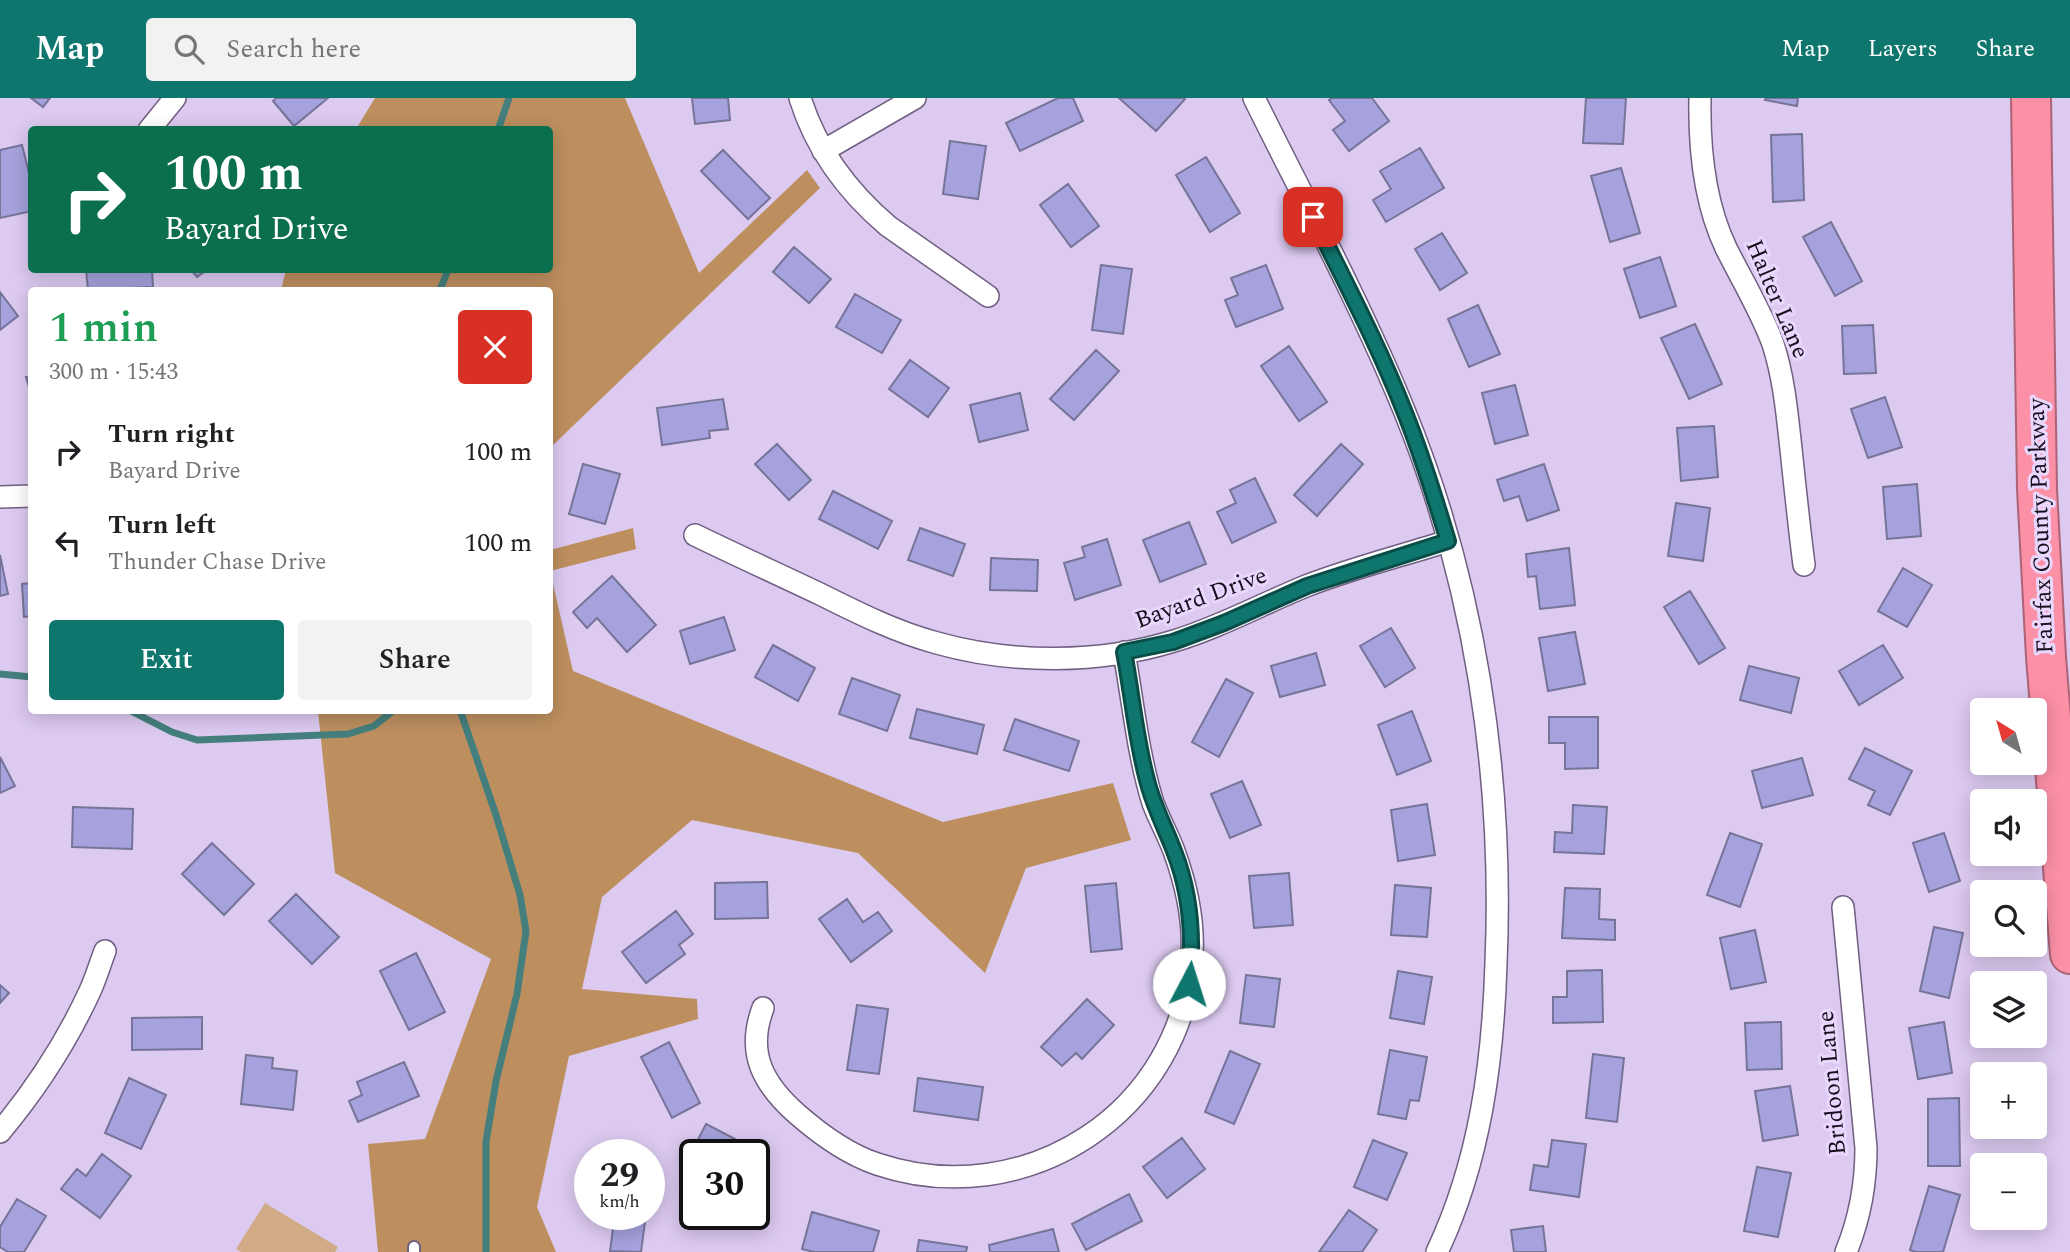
<!DOCTYPE html>
<html lang="en">
<head>
<meta charset="utf-8">
<style>
	:root { --surface:#fff; --page:#f2f2f2; --text:#202124; --muted:#757577; --accent:#0f766e }
	body { margin:0; font-family:Spectral,serif; background:var(--page); color:var(--text); height:100vh; display:flex; flex-direction:column; font-size:26px; white-space:nowrap }
	* { box-sizing:border-box; margin:0 }
	p { font-size:23px; color:var(--muted) }
	.icon { flex:none; width:38px; height:38px; fill:none; stroke:currentColor; stroke-width:2; stroke-linecap:round; stroke-linejoin:round }
	.map { position:relative; flex:1; overflow:hidden }
	.side { position:absolute; left:28px; top:189px; width:525px; height:427px; display:flex; flex-direction:column; background:var(--surface); border-radius:7px; box-shadow:0 4px 18px #0003 }
	.side>* { flex:none }
	.banner { position:absolute; left:28px; top:28px; width:525px; height:147px; border-radius:7px; box-shadow:0 4px 18px #0003; background:#0b6e4f; color:#fff; overflow:hidden }
	.needle { width:46px; rotate:323deg }
	.buttons { position:absolute; left:1970px; top:600px; display:grid; gap:14px }
	.buttons a { display:grid; place-items:center; width:77px; height:77px; border-radius:7px; background:var(--surface); box-shadow:0 4px 18px #0003; font-size:35px }
	.speed { position:absolute; left:574px; top:1041px; display:flex; gap:14px; font-size:35px; font-weight:700; text-align:center }
	.speed>* { display:grid; place-content:center; width:91px; height:91px; border-radius:50%; background:var(--surface); box-shadow:0 4px 18px #0003; line-height:1 }
	.speed small { font-size:18px; font-weight:400 }
	.speed .limit { border:4px solid #111; border-radius:10px; background:#fff; color:#111 }
	.pin { position:absolute; display:grid; place-items:center; width:60px; height:60px; color:#fff; margin:-30px; border-radius:14px; box-shadow:0 4px 10px #0006 }
	.me { position:absolute; width:77px; margin:-38px; rotate:5deg; stroke-linejoin:round; filter:drop-shadow(0 0 5px #0008) }
	.turn { display:flex; align-items:center; gap:24px; height:147px; padding:0 21px; font-size:32px }
	.turn .icon { width:91px; height:91px; stroke-width:2.5 }
	.turn b { display:block; font-size:49px; line-height:60px }
	.round { display:grid; place-items:center; flex:none; width:74px; height:74px; border-radius:7px; background:var(--page) }
	.overview { display:flex; align-items:center; justify-content:space-between; height:119px; padding:0 21px }
	h1 { font-size:42px; font-weight:600; line-height:52px; color:#1e9e55 }
	.action { display:flex; gap:14px; margin-top:auto; padding:14px 21px }
	.action a { flex:1; height:80px; border-radius:7px; background:var(--accent); color:#fff; font-size:28px; font-weight:600; line-height:80px; text-align:center }
	.action a+a { background:var(--page); color:var(--text) }
	ul { padding:0; list-style:none }
	li { display:flex; align-items:center; gap:21px; height:91px; padding:0 21px }
	li div { flex:1 }
	li b { display:block; font-size:26px }
	li em { font-style:normal }
	header { display:flex; align-items:center; gap:42px; box-sizing:border-box; height:98px; padding:0 35px; background:var(--accent); color:#fff }
	header strong { font-size:33px }
	nav { display:flex; gap:38px; margin-inline-start:auto; font-size:24px }
	.search { width:490px; height:63px; background:var(--page); display:flex; align-items:center; gap:18px; box-sizing:border-box; padding:0 24px; border-radius:7px; color:var(--muted); font-size:26px }
	.map>svg:first-child { display:block }
	.green { fill:#d0ab86 }
	.forest { fill:#bd8f5f }
	.lines { fill:none; stroke-linecap:round; stroke-linejoin:round }
	.stream { stroke:#447f7d; stroke-width:7 }
	.building { fill:#a5a2dd; stroke:#767499; stroke-width:2 }
	.lane-casing { stroke:#705f81; stroke-width:14 }
	.street-casing { stroke:#705f81; stroke-width:24 }
	.highway-casing { stroke:#ab6376; stroke-width:42 }
	.lane { stroke:#fff; stroke-width:10 }
	.street { stroke:#fff; stroke-width:21 }
	.highway { stroke:#fb90a7; stroke-width:38 }
	.route-casing { stroke:#0a4d48; stroke-width:18 }
	.route { stroke:#0f766e; stroke-width:12 }
	.labels { text-anchor:middle; dominant-baseline:central; stroke-width:6; stroke-linejoin:round; paint-order:stroke }
	.street-label { font-size:24px; fill:#160f1c; stroke:#e9d7fe }
</style>
</head>
<body>
<header>
<strong>Map</strong>
<div class="search"><svg class="icon" aria-label="search" viewBox="0 0 24 24"><circle cx="10" cy="10" r="6"/><path d="M15 15l6 6"/></svg>Search here</div>
<nav><a>Map</a><a>Layers</a><a>Share</a></nav>
</header>
<div class="map">
<svg width="2070" height="1154" viewBox="0 0 2070 1154">
	<rect width="100%" height="100%" fill="#dccaf0"/>
	<!-- green -->
	<path class="green" d="M265,1105L338,1149L335,1154H241L236,1151Z"/>
	<!-- forest -->
	<path class="forest" d="M375,0H625L699,175L807,72L820,90L550,350V192H281L286,172H550V32L356,31Z
		M633,430L636,451L550,473L573,573L943,724L1113,685L1131,742L1026,770L985,875L858,755L692,722L602,799L582,891L697,901L698,921L569,958L537,1109L556,1154H378L368,1046L425,1041L491,861L335,775L318,613L550,612V452Z"/>
	<g class="lines">
		<!-- stream -->
		<path class="stream" d="M498,32L509,0
			M440,192L448,172
			M0,576L32,579
			M129,612L172,634L197,642L348,636L374,628L394,612
			M460,612L496,717L520,797L526,833L517,896L496,983L486,1044V1154"/>
	</g>
	<!-- building -->
	<path class="building" d="M31,0H50L43,9Z
		M276,0H328L294,28L273,3Z
		M692,0H728L730,22L695,26Z
		M1058,0H1073L1083,23L1020,53L1006,25Z
		M1119,0H1185V1L1156,33Z
		M1332,0H1372L1389,23L1349,53L1333,32L1345,23L1329,2Z
		M1586,0H1626L1623,46L1583,45Z
		M1766,0H1798L1797,8L1765,2Z
		M1802,36L1804,102L1773,104L1771,37Z
		M950,43L986,48L978,101L943,96Z
		M22,47L32,87V113L0,120V52Z
		M1420,50L1444,90L1386,124L1373,102L1391,91L1380,73Z
		M723,52L770,100L748,121L701,73Z
		M1206,59L1240,115L1210,134L1176,77Z
		M1621,70L1640,135L1610,144L1591,78Z
		M1068,86L1099,128L1071,149L1040,107Z
		M1831,124L1862,183L1835,198L1803,139Z
		M1442,135L1467,175L1440,192L1415,151Z
		M794,149L831,181L809,205L773,174Z
		M1660,159L1676,208L1640,220L1624,171Z
		M1101,167L1132,171L1123,236L1092,232Z
		M1266,167L1283,211L1236,229L1225,202L1238,197L1231,180Z
		M86,172H152L153,189L88,192Z
		M191,172H207L197,179Z
		M0,194L18,218L0,232Z
		M855,196L901,222L882,255L836,229Z
		M1478,207L1500,256L1469,269L1448,221Z
		M1695,226L1722,286L1689,301L1661,240Z
		M1873,227L1876,275L1844,276L1842,228Z
		M1289,248L1327,304L1299,323L1261,268Z
		M1096,252L1119,273L1074,322L1050,301Z
		M910,262L949,290L928,319L889,291Z
		M32,278V299L26,279Z
		M1515,287L1528,337L1495,346L1482,295Z
		M1020,295L1028,332L979,344L970,307Z
		M1885,299L1902,349L1868,360L1851,311Z
		M723,301L728,331L709,333L710,340L662,347L657,310Z
		M1714,328L1718,379L1681,383L1677,330Z
		M777,346L811,382L789,402L755,366Z
		M1341,346L1363,366L1317,418L1294,397Z
		M583,366L620,376L605,426L569,416Z
		M1544,366L1559,412L1527,423L1519,398L1504,403L1497,382Z
		M1255,380L1276,424L1232,445L1217,414L1236,405L1230,392Z
		M1917,386L1921,438L1887,441L1883,389Z
		M833,393L892,423L878,451L819,421Z
		M1676,405L1710,410L1703,463L1668,458Z
		M1189,424L1206,466L1160,484L1143,442Z
		M920,430L965,446L953,478L908,462Z
		M1107,441L1121,487L1075,502L1064,465L1085,459L1082,449Z
		M1569,450L1575,507L1540,511L1536,478L1528,479L1526,456Z
		M0,457L8,496L0,498Z
		M991,460L1038,462L1037,493L990,492Z
		M1903,470L1932,487L1907,529L1878,513Z
		M612,478L656,527L627,554L597,520L587,530L573,514Z
		M32,485V518L24,519L22,486Z
		M1690,493L1725,550L1699,566L1664,509Z
		M724,519L735,552L690,566L680,533Z
		M1391,530L1415,570L1385,589L1360,548Z
		M1575,534L1585,586L1548,593L1539,540Z
		M773,547L815,570L798,603L755,579Z
		M1883,547L1903,580L1859,607L1839,573Z
		M1316,555L1325,587L1280,599L1271,568Z
		M1749,568L1799,580L1791,615L1740,602Z
		M852,580L900,597L887,633L839,616Z
		M1226,581L1253,595L1219,659L1192,644Z
		M917,611L984,627L977,656L910,640Z
		M1412,613L1431,663L1397,677L1378,627Z
		M1549,619H1598V670L1565,671V645H1549Z
		M1015,621L1079,643L1069,673L1004,652Z
		M1865,650L1912,673L1890,717L1868,707L1875,693L1849,681Z
		M0,659L15,688L0,695Z
		M1802,660L1813,697L1762,710L1752,673Z
		M1242,683L1261,727L1230,740L1211,696Z
		M1427,706L1435,757L1398,763L1391,712Z
		M1573,707L1607,709L1604,756L1554,754L1555,734L1572,735Z
		M73,709L133,711L132,751L72,749Z
		M1730,735L1762,746L1740,809L1707,797Z
		M1944,735L1960,783L1929,794L1913,745Z
		M212,745L254,786L224,817L182,776Z
		M1289,775L1293,827L1254,830L1249,778Z
		M767,784L768,820L715,821V785Z
		M1116,785L1122,851L1091,854L1085,788Z
		M1395,787L1431,790L1427,839L1391,837Z
		M1565,790L1600,791L1599,821L1615,822V842L1562,840Z
		M296,796L339,839L312,866L269,823Z
		M847,801L863,824L878,814L892,833L851,864L819,821Z
		M676,813L693,836L679,847L685,856L646,885L622,854Z
		M1934,829L1963,835L1949,900L1920,893Z
		M1755,832L1766,884L1731,891L1720,840Z
		M416,855L445,914L409,932L380,873Z
		M1602,872L1603,924L1553,925V899H1567V873Z
		M1398,873L1432,879L1424,926L1390,920Z
		M1246,877L1280,881L1274,929L1240,925Z
		M0,887L9,895L0,905Z
		M1087,901L1114,927L1082,961L1076,955L1062,968L1041,949Z
		M857,907L888,911L879,976L847,972Z
		M202,919V951L132,952V920Z
		M1781,924L1782,971L1747,972L1745,925Z
		M1944,924L1952,975L1918,981L1909,930Z
		M669,944L700,1005L672,1020L641,959Z
		M1390,952L1427,959L1419,1003L1410,1002L1406,1021L1378,1016Z
		M1230,953L1260,966L1234,1026L1205,1014Z
		M1593,956L1624,960L1617,1024L1586,1020Z
		M246,957L273,960L272,970L297,973L293,1012L241,1006Z
		M404,964L419,998L358,1024L349,1003L362,997L357,984Z
		M129,980L166,997L141,1051L105,1035Z
		M918,980L983,989L978,1022L914,1013Z
		M1790,988L1798,1037L1763,1043L1755,993Z
		M1959,1000L1960,1068H1928V1001Z
		M706,1026L735,1041L727,1057H695V1067L687,1063Z
		M1182,1040L1205,1071L1167,1100L1143,1069Z
		M1373,1042L1407,1055L1387,1102L1354,1089Z
		M1552,1042L1586,1046L1579,1099L1530,1092L1534,1067L1548,1069Z
		M102,1056L131,1078L100,1120L61,1091L77,1071L86,1078Z
		M1757,1069L1791,1075L1778,1139L1744,1133Z
		M1929,1088L1960,1097L1943,1154H1916L1910,1152Z
		M1129,1096L1142,1123L1086,1152L1072,1126Z
		M17,1101L46,1118L24,1154H8L0,1149V1129Z
		M1349,1112L1377,1132L1362,1154H1319Z
		M812,1114L879,1133L873,1154H814L802,1151Z
		M615,1116H646L641,1154L610,1153Z
		M1543,1128L1546,1154H1514L1511,1132Z
		M1053,1131L1059,1154H990L989,1147Z
		M919,1142L967,1149L966,1154H917Z"/>
	<g class="lines">
		<defs>
			<path id="lane" d="M414,1154V1149"/>
			<path id="street" d="M800,0C816,51 848,94 888,128L988,198
				M1254,0C1305,103 1360,205 1404,312C1475,485 1504,678 1496,865C1493,964 1480,1063 1437,1154
				M1700,0C1699,51 1704,104 1726,150C1742,182 1761,213 1773,246C1784,280 1787,315 1791,351C1795,389 1799,428 1804,467
				M149,32L175,0
				M823,53L915,0
				M0,399L32,398
				M695,437C736,457 778,476 820,496C858,515 896,534 937,545C1012,566 1099,566 1174,543C1220,529 1262,506 1306,488C1352,470 1401,458 1448,443
				M1843,809L1866,1050C1866,1087 1860,1120 1846,1154
				M763,910C746,955 763,986 797,1016C821,1037 847,1056 877,1066C1025,1116 1184,1014 1192,856C1194,821 1186,786 1174,753C1168,737 1159,721 1153,705C1138,657 1133,604 1124,554
				M0,1034C35,992 67,943 90,893C96,880 100,866 105,853"/>
			<path id="highway" d="M2031,0L2037,391L2046,559L2070,856"/>
		</defs>
		<!-- lane casing -->
		<use href="#lane" class="lane-casing"/>
		<!-- street casing -->
		<use href="#street" class="street-casing"/>
		<!-- highway casing -->
		<use href="#highway" class="highway-casing"/>
		<!-- lane -->
		<use href="#lane" class="lane"/>
		<!-- street -->
		<use href="#street" class="street"/>
		<!-- highway -->
		<use href="#highway" class="highway"/>
	</g>
	<g class="lines">
		<defs>
			<path id="route" d="M1189,886C1194,840 1191,796 1174,753C1165,729 1153,707 1147,682C1136,642 1132,596 1124,554L1173,544L1224,525L1307,488L1448,443C1435,400 1422,357 1405,315C1379,248 1345,184 1313,119"/>
		</defs>
		<!-- route casing -->
		<use href="#route" class="route-casing"/>
		<!-- route -->
		<use href="#route" class="route"/>
	</g>
	<g class="labels">
		<!-- street labels -->
		<g class="street-label">
			<text transform="translate(1777 201) rotate(67)">Halter Lane</text>
			<text transform="translate(2041 428) rotate(-92)">Fairfax County Parkway</text>
			<text transform="translate(1201 500) rotate(-20)">Bayard Drive</text>
			<text transform="translate(1832 985) rotate(-95)">Bridoon Lane</text>
		</g>
	</g>
</svg>
<div class="buttons">
<a><svg class="needle" viewBox="-14 -14 28 28"><path d="M0-13l5 13h-10z" fill="#e53935"/><path d="M0 13l5-13h-10z" fill="#757577"/></svg></a>
<a><svg class="icon" aria-label="sound" viewBox="0 0 24 24"><path d="M4 9h4l5-4v14l-5-4H4zM17 9q2 3 0 6"/></svg></a>
<a><svg class="icon" aria-label="search" viewBox="0 0 24 24"><circle cx="10" cy="10" r="6"/><path d="M15 15l6 6"/></svg></a>
<a><svg class="icon" aria-label="layers" viewBox="0 0 24 24"><path d="M12 4l9 5-9 5-9-5zM3 14l9 5 9-5"/></svg></a>
<a>+</a>
<a>−</a>
</div>
<div class="speed"><div>29<small>km/h</small></div><div class="limit">30</div></div>
<div class="pin" style="left:1313px;top:119px;background:#d93025"><svg class="icon" aria-label="arrive" viewBox="0 0 24 24"><path d="M6 21V4h12l-3 4 3 4H6"/></svg></div>
<svg class="me" style="left:1189px;top:886px" viewBox="-20 -20 40 40"><circle r="19" fill="#fff"/><path d="M0-13L10 11 0 6-10 11z" fill="#0f766e"/></svg>
<div class="banner">
<div class="turn"><svg class="icon" aria-label="right" viewBox="0 0 24 24"><path d="M7 20v-9h11M14 6l5 5-5 5"/></svg><div><b>100 m</b>Bayard Drive</div></div>
</div>
<section class="side">
<div class="overview"><div><h1>1 min</h1><p>300 m · 15:43</p></div><a class="round" style="background:#d93025;color:#fff"><svg class="icon" aria-label="close" viewBox="0 0 24 24"><path d="M6 6l12 12M18 6L6 18"/></svg></a></div>
<ul>
<li><svg class="icon" aria-label="right" viewBox="0 0 24 24"><path d="M7 20v-9h11M14 6l5 5-5 5"/></svg><div><b>Turn right</b><p>Bayard Drive</p></div><em>100 m</em></li>
<li><svg class="icon" aria-label="left" viewBox="0 0 24 24"><path d="M17 20v-9H6M10 6l-5 5 5 5"/></svg><div><b>Turn left</b><p>Thunder Chase Drive</p></div><em>100 m</em></li>
</ul>
<div class="action"><a>Exit</a><a>Share</a></div>
</section>
</div>
</body>
</html>
